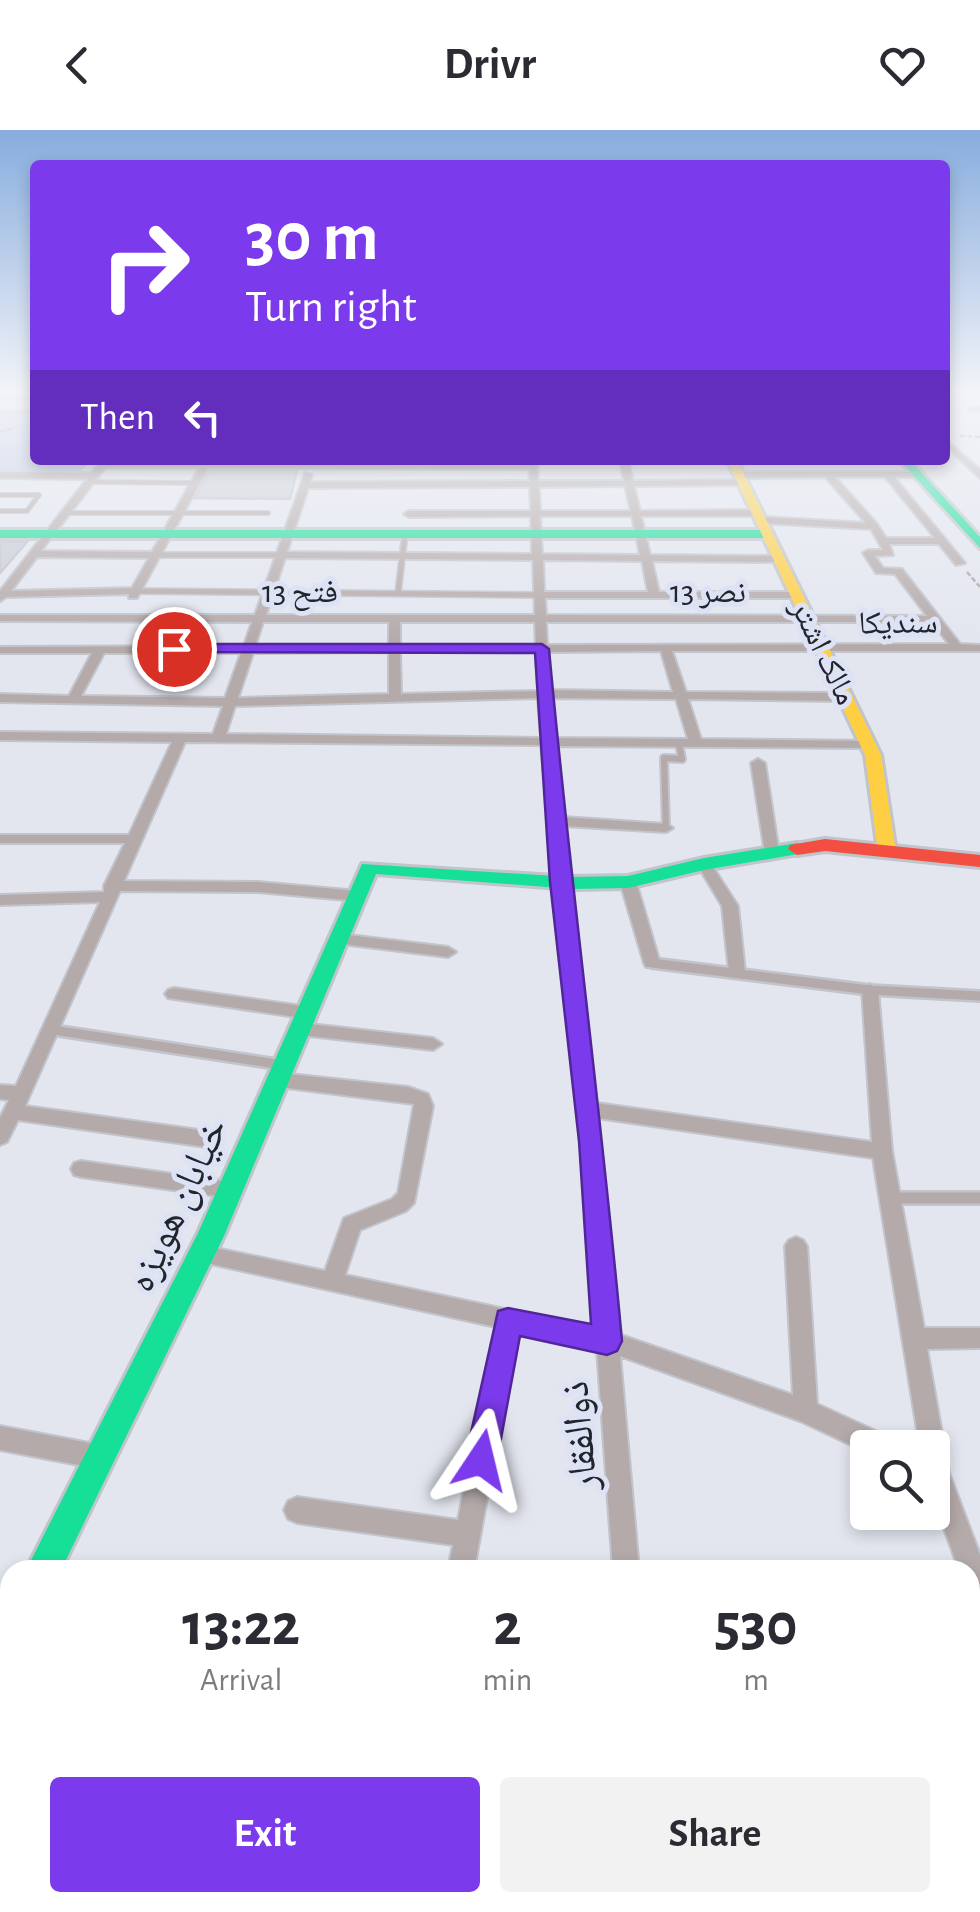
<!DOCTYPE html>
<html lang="en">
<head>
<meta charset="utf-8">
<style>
	:root { --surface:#fff; --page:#f2f2f3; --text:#2b2b33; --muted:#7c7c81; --accent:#7c3aed }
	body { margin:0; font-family:"Alegreya Sans","Noto Naskh Arabic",sans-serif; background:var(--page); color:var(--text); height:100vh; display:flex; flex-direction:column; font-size:38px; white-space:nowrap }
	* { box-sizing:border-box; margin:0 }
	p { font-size:32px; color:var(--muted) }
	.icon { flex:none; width:55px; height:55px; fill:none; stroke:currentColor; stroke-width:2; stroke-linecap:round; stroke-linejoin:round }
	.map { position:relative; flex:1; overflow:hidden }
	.drawer { position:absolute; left:0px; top:1430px; width:980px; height:352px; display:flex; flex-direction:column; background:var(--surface); border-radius:30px 30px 0 0; box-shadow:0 5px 15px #0003 }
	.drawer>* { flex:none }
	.top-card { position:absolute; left:30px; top:30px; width:920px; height:305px; border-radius:10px; box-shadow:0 5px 15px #0003; background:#7c3aed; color:#fff; overflow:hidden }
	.fabs { position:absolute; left:850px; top:1300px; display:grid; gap:20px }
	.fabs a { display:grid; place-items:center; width:100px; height:100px; border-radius:10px; background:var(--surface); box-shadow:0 5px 15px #0003; font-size:50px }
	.pin { position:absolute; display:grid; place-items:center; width:85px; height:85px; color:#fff; margin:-42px; border:5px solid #fff; border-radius:50%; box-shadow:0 2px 10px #0007 }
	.me { position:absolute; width:110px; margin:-55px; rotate:10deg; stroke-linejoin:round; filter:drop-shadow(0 0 8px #0008) }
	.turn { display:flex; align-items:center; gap:35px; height:210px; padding:0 50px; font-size:45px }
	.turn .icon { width:130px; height:130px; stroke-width:2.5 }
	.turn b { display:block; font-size:70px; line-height:85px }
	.then { display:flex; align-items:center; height:95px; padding:0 50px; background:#0003; gap:20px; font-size:38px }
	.eta { display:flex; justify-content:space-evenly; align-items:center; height:170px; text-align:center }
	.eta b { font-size:60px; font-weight:700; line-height:70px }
	.button { display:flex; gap:20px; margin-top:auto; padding:20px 50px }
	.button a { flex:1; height:115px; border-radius:10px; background:var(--accent); color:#fff; font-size:40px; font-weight:700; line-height:115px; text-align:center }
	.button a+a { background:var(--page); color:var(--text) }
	header { display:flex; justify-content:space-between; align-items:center; height:130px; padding:0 50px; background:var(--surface); font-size:45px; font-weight:700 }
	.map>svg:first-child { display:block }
	.green { fill:#bfc7e5 }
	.building { fill:#c9ccd4; stroke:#bfc2c9; stroke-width:2.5 }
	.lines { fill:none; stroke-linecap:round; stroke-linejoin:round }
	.lane-far4-casing { stroke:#c1c4cb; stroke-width:6 }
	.lane-far3-casing { stroke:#c1c4cb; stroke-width:8 }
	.lane-far2-casing { stroke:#c1c4cb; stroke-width:10 }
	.lane-far1-casing { stroke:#c1c4cb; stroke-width:14 }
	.lane-casing { stroke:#c1c4cb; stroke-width:16 }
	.street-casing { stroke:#c1c4cb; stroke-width:4 }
	.fast-casing { stroke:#c1c4cb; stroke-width:6 }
	.slow-casing { stroke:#c1c4cb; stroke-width:6 }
	.jam-casing { stroke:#c1c4cb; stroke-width:6 }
	.path { stroke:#ada5a8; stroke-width:2.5; stroke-dasharray:5 2.5; stroke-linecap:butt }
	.lane-far4 { stroke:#b5aaaa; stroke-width:4 }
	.lane-far3 { stroke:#b5aaaa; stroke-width:5 }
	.lane-far2 { stroke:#b5aaaa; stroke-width:6 }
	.lane-far1 { stroke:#b5aaaa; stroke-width:9 }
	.lane { stroke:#b5aaaa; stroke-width:11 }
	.street { fill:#b5aaaa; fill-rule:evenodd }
	.fast { fill:#16e098; fill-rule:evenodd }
	.slow { fill:#ffcf43; fill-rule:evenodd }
	.jam { fill:#f24e42; fill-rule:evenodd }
	.route { fill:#7c3aed; stroke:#51269a; stroke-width:2.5 }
	.labels { text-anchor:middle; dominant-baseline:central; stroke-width:10; stroke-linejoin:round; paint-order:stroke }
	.far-street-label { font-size:32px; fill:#23252c; stroke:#dde2f5 }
	.street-label { font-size:40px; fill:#23252c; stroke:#dde2f5 }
</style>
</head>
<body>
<header><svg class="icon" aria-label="back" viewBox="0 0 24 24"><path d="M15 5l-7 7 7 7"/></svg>Drivr<svg class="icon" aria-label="heart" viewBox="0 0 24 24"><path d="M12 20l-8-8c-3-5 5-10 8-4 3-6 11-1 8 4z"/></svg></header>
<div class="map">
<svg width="980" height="1782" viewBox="0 0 980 1782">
	<rect width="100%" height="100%" fill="#e3e6ef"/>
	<!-- green -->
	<path class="green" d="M0,285H35V330H93L78,343H0Z"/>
	<!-- building -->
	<path class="building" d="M210,340H297L290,369L195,368Z
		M0,411L27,412L0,443Z"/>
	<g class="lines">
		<defs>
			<path id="lane-far4" d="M89,352L197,353
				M0,365H39
				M0,381H27L39,365
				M65,383H268"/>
			<path id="lane-far3" d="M155,425H281
				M136,461L539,465
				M398,463L405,404"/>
			<path id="lane-far2" d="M666,698L664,628L682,629L679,614"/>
			<path id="lane-far1" d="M652,833L870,860L980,866
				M53,900L283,935"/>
			<path id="lane" d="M892,1068H980"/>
			<path id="street" d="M0,266H35V270H0Z
				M969,277H980V281H969Z
				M0,280H35V284H0Z
				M945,309L980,340V348L945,315Z
				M102,330H110L108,332L202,333L210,330V333H529V330H537L538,351H624L620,330H628L633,351L743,350L746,355L634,356L640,381L757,380L762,383L757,386H641L650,425L779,426L784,429L779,432L652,431L659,462H797L802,465L797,468H545L546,485L927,486L895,444L876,443L863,423L868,420H883L871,399L760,393L755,390L760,387L866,393L825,347L739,348L735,345L739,342H920L917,347H894L965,433L956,435L939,414H889L893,425L875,426L883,438L902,439L960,514L980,515V521H672L686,562L846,563L852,567L846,571L688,569L701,609L869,611L874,612V618L554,616L563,687L666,694L673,698L666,702L564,696L596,973L872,1012L862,860L870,854L878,860L892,1021L924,1198H980V1218L927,1219L949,1343L980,1425V1474L971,1470L970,1440H959L932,1365V1318H920L873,1028L598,988L618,1204L793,1265L785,1116L789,1110L796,1107L803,1110L807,1116L817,1274L893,1309L896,1318H868V1323L800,1291L620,1226L639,1440H613L597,1219L517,1202L474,1440H448L453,1415L297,1393L288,1389L284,1380L288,1371L297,1367L458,1390L496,1197L193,1130L190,1124L193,1118L201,1115L325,1141L344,1088L392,1069L398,1063L414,974L280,957L273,955L271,950L273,945L280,943L408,957L428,964L433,976L414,1073L406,1081L360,1100L345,1145L595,1198L581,1011L541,615L185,612L124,751L258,752L358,761L366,766L358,771L258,762L120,761L25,976L206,1001L213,1004L216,1009L213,1014L206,1017L18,990L7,1012L0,1015V988L9,970L0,969V955L16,956L100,772L0,775V765L104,762V756L125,713H0V705H129L172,612L0,610V602L213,604L223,576L0,572V564L69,566L92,523H0V517L244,516L252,492L0,491V485H255L305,343L312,345L310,352L530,351L529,339L208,338L137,468H129V464L6,467L0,471V461L87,349L0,348V342L91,343ZM105,338H199L152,422L41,421ZM835,347H885L935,408H886L877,394ZM625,356L631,381H540L539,357ZM530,357L531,381H409L404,384L409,387L531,386L532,424L287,422L308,358ZM540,386H632L640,425L542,424ZM37,427L149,428L132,458L11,461ZM285,428L533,430L535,485H266ZM543,430L642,431L648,462H544ZM263,492H389V515L255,516ZM400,492H535L536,515H400ZM546,492H932L949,514L547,515ZM661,521L673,562L550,560L548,522ZM389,522V564L238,568L253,523ZM400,522H536L538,561L401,564ZM104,523H241L225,568L81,566ZM538,568L541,608L226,604L235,576ZM550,568L676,569L688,609L553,608Z
				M758,629L765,633L779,723L772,727L765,723L751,633Z
				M704,729L709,731L738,776L745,842L743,846H731L729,842L722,776L697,734Z
				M628,747L636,752L660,833L658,837H646L644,833L620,752Z
				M340,804L448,817L456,822L448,827L334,813L332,809Z
				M174,858L309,877L318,883L309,889L168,868L165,864L168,860Z
				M301,893L433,908L442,914L433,920L301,905L292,899Z
				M81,1031L230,1052L237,1054L240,1060L237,1066L230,1068L81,1047L74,1045L71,1039L74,1033Z
				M0,1296L100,1315L109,1318L112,1327L109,1336L100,1339L0,1320Z
				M10,1493V1537L0,1541V1498Z
				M970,1637L980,1640V1670L970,1667Z
				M385,1772H417L416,1782H384Z
				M746,1772H778V1782H746Z"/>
			<path id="fast" d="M899,330H910L980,407V418Z
				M0,400H767L773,404L767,408H0Z
				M797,713L804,715V723L704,740L628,758L572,759L376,744L224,1106L61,1440H26L198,1103L362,734L572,747L628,746L704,728Z"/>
			<path id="slow" d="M727,330H737L881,625L896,722L894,726H880L878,722L865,625Z"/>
			<path id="jam" d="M825,709L980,725V737L825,721L797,725L788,719L790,715Z"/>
		</defs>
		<!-- lane-far4 casing -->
		<use href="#lane-far4" class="lane-far4-casing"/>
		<!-- lane-far3 casing -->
		<use href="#lane-far3" class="lane-far3-casing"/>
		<!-- lane-far2 casing -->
		<use href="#lane-far2" class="lane-far2-casing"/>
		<!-- lane-far1 casing -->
		<use href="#lane-far1" class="lane-far1-casing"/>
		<!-- lane casing -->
		<use href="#lane" class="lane-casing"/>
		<!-- street casing -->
		<use href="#street" class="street-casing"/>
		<!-- fast casing -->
		<use href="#fast" class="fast-casing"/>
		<!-- slow casing -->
		<use href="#slow" class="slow-casing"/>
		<!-- jam casing -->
		<use href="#jam" class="jam-casing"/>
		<!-- path -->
		<path class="path" d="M0,302L15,298
			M960,306L980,307
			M967,442L980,457"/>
		<!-- lane-far4 -->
		<use href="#lane-far4" class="lane-far4"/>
		<!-- lane-far3 -->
		<use href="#lane-far3" class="lane-far3"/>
		<!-- lane-far2 -->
		<use href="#lane-far2" class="lane-far2"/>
		<!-- lane-far1 -->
		<use href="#lane-far1" class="lane-far1"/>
		<!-- lane -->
		<use href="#lane" class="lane"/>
		<!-- street -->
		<use href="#street" class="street"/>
		<!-- fast -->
		<use href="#fast" class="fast"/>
		<!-- slow -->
		<use href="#slow" class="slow"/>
		<!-- jam -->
		<use href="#jam" class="jam"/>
	</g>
	<!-- sky -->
	<linearGradient id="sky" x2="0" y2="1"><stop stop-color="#87acde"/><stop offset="0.51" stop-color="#f2f4f8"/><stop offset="1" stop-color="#f2f4f8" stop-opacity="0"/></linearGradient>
	<rect width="980" height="513" fill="url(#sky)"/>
	<!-- route -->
	<path class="route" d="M174,514H542L549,519C570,750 601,980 622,1211L617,1221L607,1225L520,1206L497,1330L492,1341L481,1346L469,1341L465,1330L498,1181L508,1178L591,1194L579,1011L550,752L535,523L169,522V516Z"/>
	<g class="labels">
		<!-- far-street labels -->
		<g class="far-street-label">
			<text x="300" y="462">فتح 13</text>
			<text x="708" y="462">نصر 13</text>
			<text transform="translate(898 493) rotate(-1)">سندیکا</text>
			<text transform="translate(824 522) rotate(64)">مالک اشتر</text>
		</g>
		<!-- street labels -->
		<g class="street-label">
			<text transform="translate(178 1075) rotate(-65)">خیابان هویزه</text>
			<text transform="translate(580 1306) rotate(-95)">ذوالفقار</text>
		</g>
	</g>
</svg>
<div class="fabs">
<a><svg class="icon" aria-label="search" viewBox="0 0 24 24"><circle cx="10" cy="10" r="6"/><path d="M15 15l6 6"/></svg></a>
</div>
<div class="pin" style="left:174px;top:519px;background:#d93025"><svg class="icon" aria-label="arrive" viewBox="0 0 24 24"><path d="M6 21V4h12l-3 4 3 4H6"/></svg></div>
<svg class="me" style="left:481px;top:1330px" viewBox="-20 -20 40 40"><path d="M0-17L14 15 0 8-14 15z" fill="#7c3aed" stroke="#fff" stroke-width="4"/></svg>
<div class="top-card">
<div class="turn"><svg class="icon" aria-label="right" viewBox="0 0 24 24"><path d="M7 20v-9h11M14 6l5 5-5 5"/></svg><div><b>30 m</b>Turn right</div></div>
<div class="then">Then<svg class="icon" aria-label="left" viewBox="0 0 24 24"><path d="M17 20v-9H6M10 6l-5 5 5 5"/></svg></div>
</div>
<section class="drawer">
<div class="eta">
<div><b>13:22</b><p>Arrival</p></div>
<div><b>2</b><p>min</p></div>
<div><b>530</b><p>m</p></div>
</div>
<div class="button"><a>Exit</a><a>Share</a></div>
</section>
</div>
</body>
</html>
